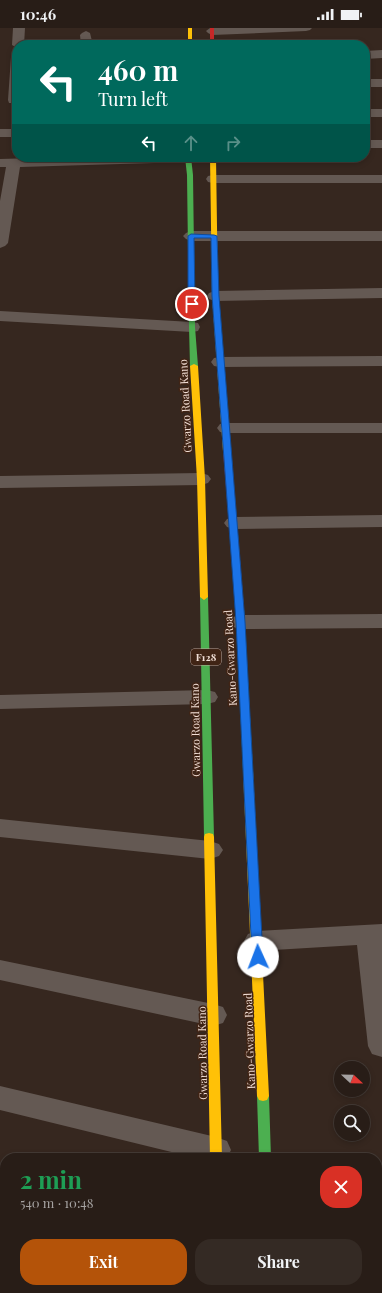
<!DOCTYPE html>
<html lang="en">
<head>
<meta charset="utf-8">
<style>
	:root { --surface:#281d17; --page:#342a24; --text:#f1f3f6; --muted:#a5a2a1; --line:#443b36; --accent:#b45309 }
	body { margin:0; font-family:"Playfair Display",serif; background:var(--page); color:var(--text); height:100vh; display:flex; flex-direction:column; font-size:15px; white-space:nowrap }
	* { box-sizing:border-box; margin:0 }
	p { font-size:13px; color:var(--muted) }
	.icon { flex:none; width:22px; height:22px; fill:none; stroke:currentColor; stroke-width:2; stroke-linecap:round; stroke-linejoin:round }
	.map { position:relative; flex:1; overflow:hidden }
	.drawer { position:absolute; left:0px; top:1125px; width:382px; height:140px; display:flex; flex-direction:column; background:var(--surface); border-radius:16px 16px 0 0; box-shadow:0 2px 6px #0003,0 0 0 1px var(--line) }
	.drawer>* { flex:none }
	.guide { position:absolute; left:12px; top:12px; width:358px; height:122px; border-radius:16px; box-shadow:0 2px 6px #0003,0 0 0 1px var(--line); background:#00695c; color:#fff; overflow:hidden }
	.needle { width:26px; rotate:112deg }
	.tools { position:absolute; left:334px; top:1033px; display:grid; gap:8px }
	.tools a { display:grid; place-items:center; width:36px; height:36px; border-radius:50%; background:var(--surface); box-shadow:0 2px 6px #0003,0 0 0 1px var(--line); font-size:20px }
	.pin { position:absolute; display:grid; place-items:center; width:34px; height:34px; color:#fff; margin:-17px; border:2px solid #fff; border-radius:50%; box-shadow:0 1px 4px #0007 }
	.me { position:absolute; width:44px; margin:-22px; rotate:358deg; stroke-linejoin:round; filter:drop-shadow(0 0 3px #0008) }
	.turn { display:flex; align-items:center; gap:14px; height:84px; padding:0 20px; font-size:18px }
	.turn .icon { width:52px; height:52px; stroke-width:2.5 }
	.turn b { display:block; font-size:28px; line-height:34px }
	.lanes { display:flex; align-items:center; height:38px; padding:0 20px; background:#0003; justify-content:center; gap:20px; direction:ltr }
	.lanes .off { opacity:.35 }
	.round { display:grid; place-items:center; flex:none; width:42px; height:42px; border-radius:16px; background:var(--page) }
	.summary { display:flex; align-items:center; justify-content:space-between; height:68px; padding:0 20px }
	h1 { font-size:24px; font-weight:700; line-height:30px; color:#1e9e55 }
	.primary-button { display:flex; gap:8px; margin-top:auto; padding:8px 20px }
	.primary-button a { flex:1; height:46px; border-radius:16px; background:var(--accent); color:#fff; font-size:16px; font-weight:700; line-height:46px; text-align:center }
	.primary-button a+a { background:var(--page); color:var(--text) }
	.status { display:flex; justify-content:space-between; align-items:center; height:28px; padding:0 20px; background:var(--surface); direction:ltr }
	.status svg { height:11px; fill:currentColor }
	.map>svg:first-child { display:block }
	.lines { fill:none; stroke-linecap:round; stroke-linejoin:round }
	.street { fill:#645953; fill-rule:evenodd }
	.fast { fill:#4caf50; fill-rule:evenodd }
	.slow { fill:#ffc107; fill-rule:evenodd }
	.jam { fill:#c62828; fill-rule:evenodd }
	.route { fill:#1a73e8; stroke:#114b97 }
	.labels { text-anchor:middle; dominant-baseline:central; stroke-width:3; stroke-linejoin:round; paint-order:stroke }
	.shield { fill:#402415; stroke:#bda79c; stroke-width:1 }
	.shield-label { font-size:10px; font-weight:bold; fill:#f2dfd6 }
	.street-label { font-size:11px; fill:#f2dfd6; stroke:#402415 }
</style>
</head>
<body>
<div class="status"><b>10:46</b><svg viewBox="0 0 49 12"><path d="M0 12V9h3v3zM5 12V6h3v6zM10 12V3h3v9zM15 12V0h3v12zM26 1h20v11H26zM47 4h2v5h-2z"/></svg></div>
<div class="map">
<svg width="382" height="1265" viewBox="0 0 382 1265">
	<rect width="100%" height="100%" fill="#36271f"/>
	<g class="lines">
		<!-- street -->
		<path class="street" d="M13,0H25L24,17H17V20L12,17Z
			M312,0L310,2L306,3L212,7L208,5L206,3L210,0Z
			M86,3L90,5L93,17H81L80,7L82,5Z
			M382,22V30L365,31V23Z
			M17,25V75H9L8,72L11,29L13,26Z
			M365,51H382V59H365Z
			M365,81H382V89H365Z
			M0,101H17V109H0Z
			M365,112H382V120H365Z
			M70,129H194L195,130L193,133L188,134L20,139L8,215L5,218L0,220V173L6,139H0V131Z
			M213,147H382V155H213L208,154L206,151L208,148Z
			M191,203H382V213H191L186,211L183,208L186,205Z
			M382,260V270L215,273L209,271L207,268L209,265L215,263Z
			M0,283L192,294L198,295L200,299L198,303L192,304L0,293Z
			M382,328V338L220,339L214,338L211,334L214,330L220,329Z
			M226,395H382V405H226L220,404L217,400L220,396Z
			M201,445L208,447L211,451L208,455L201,457L0,460V448Z
			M382,487V499L234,501L227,499L224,495L227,491L234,489Z
			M382,586V600L241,601L233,599L230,594L233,589L241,587Z
			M207,662L215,664L218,669L215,674L207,676L0,681V667Z
			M0,791L210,813L219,816L223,822L219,828L210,831L0,809Z
			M382,896V1029L372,1026L368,1018L357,917L257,923L248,920L244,913L248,906L257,903Z
			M0,932L213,976L223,979L227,987L223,995L213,998L0,952Z
			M0,1058L216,1109L227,1113L231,1122L227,1130H196L0,1082Z
			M0,1222L5,1223V1253L0,1252Z"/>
		<!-- fast -->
		<path class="fast" d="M185,129H191L193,147L195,299L198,338L194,340L190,338L189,299L187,147Z
			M204,566L208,569L214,809L213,812H205L204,809L200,569Z
			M240,578L244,581L253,743L251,745H245L243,743L236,581Z
			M263,1063L267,1064L269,1068L271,1130H259L257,1068L259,1064Z
			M263,1260H277V1265H263Z"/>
		<!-- slow -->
		<path class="slow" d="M188,0H192V17H188Z
			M210,129H216L218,268L231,423L227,425L223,423L212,268Z
			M194,336L198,338L205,451L208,569L204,572L200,569L197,451L190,338Z
			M248,740L251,741L253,743L269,1068L267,1072L263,1073L259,1072L257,1068L243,743L245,741Z
			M209,805L213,806L214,809L222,1130H210L204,809L205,806Z"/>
		<!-- jam -->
		<path class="jam" d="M210,0H214V17H210Z
			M224,421H230L231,423L244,581L240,584L236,581L223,423Z
			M213,1260H227V1265H213Z"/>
	</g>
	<!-- route -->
	<path class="route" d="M191,206L214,207L217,208L219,268L245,594L263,929L261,932L258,933L254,932L252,929L236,594L212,268L211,210H194L195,276L192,278L188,276V208Z"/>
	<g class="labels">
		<!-- shield labels -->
		<rect class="shield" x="191" y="621" width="30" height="16" rx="3"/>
		<g class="shield-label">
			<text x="206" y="629">F128</text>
		</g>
		<!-- street labels -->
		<g class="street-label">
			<text transform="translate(185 378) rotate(-93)">Gwarzo Road Kano</text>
			<text transform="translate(230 630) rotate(-93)">Kano-Gwarzo Road</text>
			<text transform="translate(195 702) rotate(-91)">Gwarzo Road Kano</text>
			<text transform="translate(249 1013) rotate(-92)">Kano-Gwarzo Road</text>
			<text transform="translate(202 1025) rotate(-91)">Gwarzo Road Kano</text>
		</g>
	</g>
</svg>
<div class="tools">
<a><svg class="needle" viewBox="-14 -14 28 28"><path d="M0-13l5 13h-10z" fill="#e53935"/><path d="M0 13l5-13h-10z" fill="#a5a2a1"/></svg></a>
<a><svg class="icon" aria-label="search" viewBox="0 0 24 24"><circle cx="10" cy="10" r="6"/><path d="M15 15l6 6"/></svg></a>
</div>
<div class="pin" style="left:192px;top:276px;background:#d93025"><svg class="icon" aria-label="arrive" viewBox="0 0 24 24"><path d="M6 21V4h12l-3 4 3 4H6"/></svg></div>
<svg class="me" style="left:258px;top:929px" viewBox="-20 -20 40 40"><circle r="19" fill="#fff"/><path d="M0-13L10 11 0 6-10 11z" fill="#1a73e8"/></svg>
<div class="guide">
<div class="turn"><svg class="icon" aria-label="left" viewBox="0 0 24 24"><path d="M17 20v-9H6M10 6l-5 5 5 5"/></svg><div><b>460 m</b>Turn left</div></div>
<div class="lanes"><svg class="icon" aria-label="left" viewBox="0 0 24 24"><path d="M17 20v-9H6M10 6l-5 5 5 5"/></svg><svg class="icon off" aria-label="ahead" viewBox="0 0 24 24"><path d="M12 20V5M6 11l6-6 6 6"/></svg><svg class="icon off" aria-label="right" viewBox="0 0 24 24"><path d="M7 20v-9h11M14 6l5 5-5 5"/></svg></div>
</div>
<section class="drawer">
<div class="summary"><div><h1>2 min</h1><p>540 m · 10:48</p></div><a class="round" style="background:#d93025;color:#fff"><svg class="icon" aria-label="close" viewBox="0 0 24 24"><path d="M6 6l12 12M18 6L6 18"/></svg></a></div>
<div class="primary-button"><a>Exit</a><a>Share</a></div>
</section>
</div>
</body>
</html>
